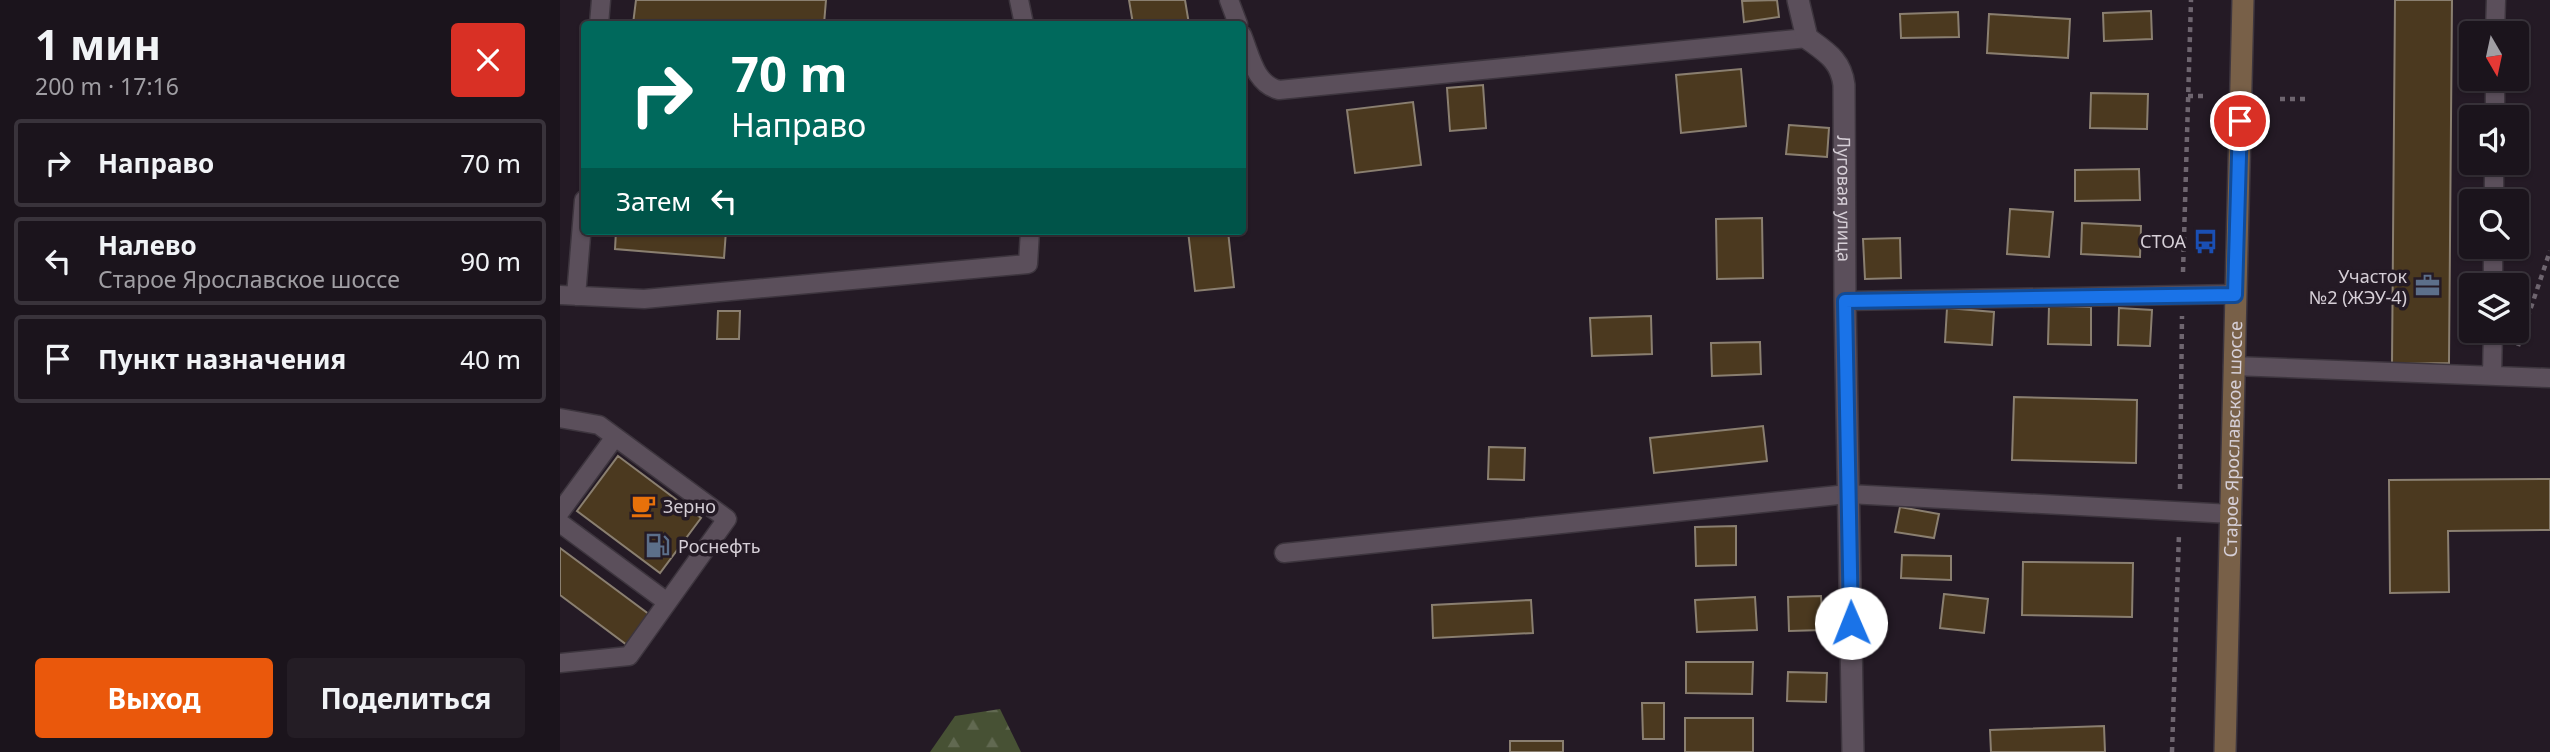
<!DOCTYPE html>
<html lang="ru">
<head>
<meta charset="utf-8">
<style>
	:root { --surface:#1b141c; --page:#241d25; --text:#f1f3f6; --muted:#a09ea3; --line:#39333b; --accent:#ea580c }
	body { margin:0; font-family:"Noto Sans",sans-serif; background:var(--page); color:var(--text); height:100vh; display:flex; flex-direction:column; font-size:26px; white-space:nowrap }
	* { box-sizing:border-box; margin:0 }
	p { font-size:23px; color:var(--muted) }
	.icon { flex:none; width:38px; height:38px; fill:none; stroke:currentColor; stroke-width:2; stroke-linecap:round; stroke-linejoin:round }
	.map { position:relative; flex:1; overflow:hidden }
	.sheet { display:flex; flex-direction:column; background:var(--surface); width:560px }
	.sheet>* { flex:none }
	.guide { position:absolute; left:21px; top:21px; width:665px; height:214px; border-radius:7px; box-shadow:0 2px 5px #0004,0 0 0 2px var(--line); background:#00695c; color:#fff; overflow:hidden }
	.needle { width:46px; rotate:171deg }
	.controls { position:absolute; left:1899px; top:21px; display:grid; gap:14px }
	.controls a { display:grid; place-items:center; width:70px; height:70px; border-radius:7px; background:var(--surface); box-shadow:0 2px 5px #0004,0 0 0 2px var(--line); font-size:35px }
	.pin { position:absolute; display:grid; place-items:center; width:60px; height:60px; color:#fff; margin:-30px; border:4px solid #fff; border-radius:50%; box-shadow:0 2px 7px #0007 }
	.me { position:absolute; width:77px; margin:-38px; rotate:359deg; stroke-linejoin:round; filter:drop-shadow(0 0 5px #0008) }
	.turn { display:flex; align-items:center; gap:24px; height:147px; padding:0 35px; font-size:32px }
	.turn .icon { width:91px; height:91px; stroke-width:2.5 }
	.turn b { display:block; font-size:49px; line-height:60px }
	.then { display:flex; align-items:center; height:66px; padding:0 35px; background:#0003; gap:14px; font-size:26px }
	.round { display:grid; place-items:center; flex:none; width:74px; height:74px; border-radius:7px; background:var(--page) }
	.overview { display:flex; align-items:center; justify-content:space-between; height:119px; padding:0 35px }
	h1 { font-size:42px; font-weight:700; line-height:52px }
	.cta { display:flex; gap:14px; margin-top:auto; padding:14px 35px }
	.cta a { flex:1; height:80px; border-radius:7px; background:var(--accent); color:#fff; font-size:28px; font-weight:700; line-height:80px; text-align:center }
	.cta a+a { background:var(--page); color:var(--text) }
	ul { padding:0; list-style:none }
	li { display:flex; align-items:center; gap:21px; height:88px; margin:0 14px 10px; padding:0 21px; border:4px solid var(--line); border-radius:7px }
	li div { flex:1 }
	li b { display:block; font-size:26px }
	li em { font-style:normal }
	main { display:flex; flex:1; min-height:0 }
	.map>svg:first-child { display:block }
	.forest { fill:url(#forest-firs) }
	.building { fill:#4b391f; stroke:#8a7f70; stroke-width:2 }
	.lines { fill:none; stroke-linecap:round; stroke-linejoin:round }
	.lane-casing { stroke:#3d353e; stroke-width:21 }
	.street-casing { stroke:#3d353e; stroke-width:24 }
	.secondary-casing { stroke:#3d353e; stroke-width:24 }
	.path { stroke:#6e656f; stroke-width:4.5; stroke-dasharray:5 5; stroke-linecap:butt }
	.lane { stroke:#5b4f5b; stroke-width:18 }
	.street { stroke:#5b4f5b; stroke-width:21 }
	.secondary { stroke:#786048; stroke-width:21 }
	.route-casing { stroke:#114b97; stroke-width:18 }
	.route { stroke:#1a73e8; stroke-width:12 }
	.labels { text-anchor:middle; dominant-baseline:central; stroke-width:7; stroke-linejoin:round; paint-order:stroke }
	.street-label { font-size:18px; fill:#d6cfd7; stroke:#241a25 }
	.poi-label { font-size:18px; fill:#d6cfd7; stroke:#241a25; text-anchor:end }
</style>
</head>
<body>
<main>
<section class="sheet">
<div class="overview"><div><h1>1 мин</h1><p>200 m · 17:16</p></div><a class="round" style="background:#d93025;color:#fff"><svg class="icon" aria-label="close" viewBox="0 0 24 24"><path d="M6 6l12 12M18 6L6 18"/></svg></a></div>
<ul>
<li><svg class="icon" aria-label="right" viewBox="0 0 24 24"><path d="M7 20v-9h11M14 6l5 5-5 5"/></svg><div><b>Направо</b></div><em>70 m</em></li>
<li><svg class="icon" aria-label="left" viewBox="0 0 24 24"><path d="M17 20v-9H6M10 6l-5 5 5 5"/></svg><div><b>Налево</b><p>Старое Ярославское шоссе</p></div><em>90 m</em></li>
<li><svg class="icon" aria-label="arrive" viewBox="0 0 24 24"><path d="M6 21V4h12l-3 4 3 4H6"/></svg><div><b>Пункт назначения</b></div><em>40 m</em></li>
</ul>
<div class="cta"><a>Выход</a><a>Поделиться</a></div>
</section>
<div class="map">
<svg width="1990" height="752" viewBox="0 0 1990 752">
	<defs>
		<pattern id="forest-firs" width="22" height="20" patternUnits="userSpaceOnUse" patternTransform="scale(1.75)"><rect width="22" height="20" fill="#475134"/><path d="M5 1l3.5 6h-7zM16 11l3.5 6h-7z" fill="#616951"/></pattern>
	</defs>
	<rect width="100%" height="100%" fill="#241a25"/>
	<!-- forest -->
	<path class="forest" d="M440,709L461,752H370L395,716Z"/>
	<!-- building -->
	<path class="building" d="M76,0H266L264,24H73Z
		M569,0H625L629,24H573Z
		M1217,0L1219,17L1184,22L1182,1Z
		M1835,0H1892L1889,363L1832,364Z
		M1591,11L1592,39L1544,41L1543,13Z
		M1398,12L1399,37L1341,38L1340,14Z
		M1429,14L1510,19L1508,58L1427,53Z
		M1181,69L1186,126L1121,133L1116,75Z
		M923,85L926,128L890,131L887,88Z
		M1531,93L1588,94L1587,129L1530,128Z
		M853,102L861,165L795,173L787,110Z
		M1229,125L1269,128L1267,157L1226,154Z
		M1579,169L1580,200L1515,201V170Z
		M1450,209L1493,212L1489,257L1447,254Z
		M1202,218L1203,278L1157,279L1156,219Z
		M1522,223L1581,226L1580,257L1521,254Z
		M56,231H166L164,258L55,249Z
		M628,231H668L674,287L635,291Z
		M1340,238L1341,278L1305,279L1303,239Z
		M1489,306L1531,307V345L1488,344Z
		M1387,308L1434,312L1432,345L1385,342Z
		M1559,308L1592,310L1590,346L1558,345Z
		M158,311H180L179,339H157Z
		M1091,316L1092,354L1032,356L1030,318Z
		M1200,342L1201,374L1152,376L1151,343Z
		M1454,397L1577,400L1576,463L1452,460Z
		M1203,426L1207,461L1094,473L1090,438Z
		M929,447L965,448L964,480L928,479Z
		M58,456L141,518L100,573L17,511Z
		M1990,479V530L1888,531L1889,592L1830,593L1829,480Z
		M1340,507L1379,514L1374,538L1335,532Z
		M1176,526V565L1136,566L1135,527Z
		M0,548L90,615L67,645L0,595Z
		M1342,555L1391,556V580L1341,578Z
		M1463,562L1573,563L1572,617L1462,615Z
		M1384,594L1428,599L1424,633L1380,628Z
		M1261,596L1263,630L1229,631L1228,597Z
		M1195,597L1197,630L1137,632L1135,600Z
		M971,600L973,633L873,638L872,605Z
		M1126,662H1193L1192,694L1126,693Z
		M1228,672L1267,673L1266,702L1227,701Z
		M1082,703H1104V739H1083Z
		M1125,718H1193V752H1125Z
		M1544,726L1545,752H1431L1430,730Z
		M950,741H1003V752H950Z"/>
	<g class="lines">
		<defs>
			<path id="lane" d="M459,0L464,24
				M669,0L678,24
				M39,24L41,0
				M1935,33L1936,0
				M682,35C691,57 695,84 719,90L1247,38
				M1935,117V79
				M1934,201V163
				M1933,285V247
				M0,295L84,299L468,264L470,231
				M16,296L24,200
				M1285,301L1675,294
				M1673,366L1990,378
				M1932,376L1933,331
				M0,418L39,425L167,519L69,656L0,663
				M0,512L55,437
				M0,523L107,602
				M724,553L1288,494L1672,514"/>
			<g id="street">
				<path id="s1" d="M1238,0L1247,38C1266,52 1281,60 1284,85L1285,301L1293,752"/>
			</g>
			<g id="secondary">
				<path id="s2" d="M1665,752L1683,0"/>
			</g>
		</defs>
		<!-- lane casing -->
		<use href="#lane" class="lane-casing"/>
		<!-- street casing -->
		<use href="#street" class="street-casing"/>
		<!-- secondary casing -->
		<use href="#secondary" class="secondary-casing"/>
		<!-- path -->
		<path class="path" d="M1628,96H1646
			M1720,99H1745
			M1623,272L1631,0
			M1958,346L1990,251
			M1620,489L1622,316
			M1612,752L1619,533"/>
		<!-- lane -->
		<use href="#lane" class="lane"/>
		<!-- street -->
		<use href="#street" class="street"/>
		<!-- secondary -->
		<use href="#secondary" class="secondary"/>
	</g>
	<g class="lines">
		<defs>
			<path id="route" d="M1291,623L1285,301L1675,295L1680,121"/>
		</defs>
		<!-- route casing -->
		<use href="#route" class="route-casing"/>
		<!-- route -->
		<use href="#route" class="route"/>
	</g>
	<!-- icons -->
	<defs>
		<symbol id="bus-bare" viewBox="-9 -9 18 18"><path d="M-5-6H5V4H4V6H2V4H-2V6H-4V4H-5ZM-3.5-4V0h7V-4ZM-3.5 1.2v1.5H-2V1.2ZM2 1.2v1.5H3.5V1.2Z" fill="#1a4fb4" stroke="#241a25" stroke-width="2.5" paint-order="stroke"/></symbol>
		<symbol id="office-bare" viewBox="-9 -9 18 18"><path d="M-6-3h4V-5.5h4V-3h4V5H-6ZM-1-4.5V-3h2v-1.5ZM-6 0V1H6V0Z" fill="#5c6f8a" stroke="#241a25" stroke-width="2.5" paint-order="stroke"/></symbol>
		<symbol id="cafe-bare" viewBox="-9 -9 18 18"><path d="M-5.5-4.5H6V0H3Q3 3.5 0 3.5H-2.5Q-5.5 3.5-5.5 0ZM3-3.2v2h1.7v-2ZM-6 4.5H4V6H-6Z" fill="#e8710a" stroke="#241a25" stroke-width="2.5" paint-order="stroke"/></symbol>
		<symbol id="fuel-bare" viewBox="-9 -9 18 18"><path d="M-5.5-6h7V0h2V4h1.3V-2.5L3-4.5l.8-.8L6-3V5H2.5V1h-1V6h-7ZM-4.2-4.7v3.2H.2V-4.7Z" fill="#5c6f8a" stroke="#241a25" stroke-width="2.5" paint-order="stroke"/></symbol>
	</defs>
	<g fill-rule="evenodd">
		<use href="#bus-bare" x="1628" y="224" width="35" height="35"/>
		<use href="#office-bare" x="1850" y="268" width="35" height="35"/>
		<use href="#cafe-bare" x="66" y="488" width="35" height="35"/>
		<use href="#fuel-bare" x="80" y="528" width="35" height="35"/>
	</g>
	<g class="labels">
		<!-- street labels -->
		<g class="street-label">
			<text stroke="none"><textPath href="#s1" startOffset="215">Луговая улица</textPath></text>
			<text stroke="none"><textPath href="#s2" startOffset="313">Старое Ярославское шоссе</textPath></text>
		</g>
		<!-- poi labels -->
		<g class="poi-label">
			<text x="1626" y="241">СТОА</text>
			<text x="1847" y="276">Участок<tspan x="1847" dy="21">№2 (ЖЭУ-4)</tspan></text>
			<text x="103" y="506" text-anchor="start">Зерно</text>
			<text x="118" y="546" text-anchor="start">Роснефть</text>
		</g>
	</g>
</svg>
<div class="controls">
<a><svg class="needle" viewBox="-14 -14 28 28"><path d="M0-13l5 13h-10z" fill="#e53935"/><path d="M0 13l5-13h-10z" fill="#a09ea3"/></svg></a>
<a><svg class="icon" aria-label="sound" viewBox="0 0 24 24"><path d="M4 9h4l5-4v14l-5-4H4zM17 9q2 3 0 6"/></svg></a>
<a><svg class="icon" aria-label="search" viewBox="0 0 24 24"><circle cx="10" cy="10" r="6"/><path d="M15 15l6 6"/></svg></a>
<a><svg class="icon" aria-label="layers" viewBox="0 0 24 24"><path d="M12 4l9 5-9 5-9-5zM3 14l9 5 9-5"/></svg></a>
</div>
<div class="pin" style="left:1680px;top:121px;background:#d93025"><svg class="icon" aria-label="arrive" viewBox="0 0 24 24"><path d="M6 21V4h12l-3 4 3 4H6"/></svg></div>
<svg class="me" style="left:1291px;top:623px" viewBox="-20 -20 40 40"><circle r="19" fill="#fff"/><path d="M0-13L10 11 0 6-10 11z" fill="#1a73e8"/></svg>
<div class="guide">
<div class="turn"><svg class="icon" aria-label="right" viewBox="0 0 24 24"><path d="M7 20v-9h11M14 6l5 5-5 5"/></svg><div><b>70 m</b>Направо</div></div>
<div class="then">Затем<svg class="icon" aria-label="left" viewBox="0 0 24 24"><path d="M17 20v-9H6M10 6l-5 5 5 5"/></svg></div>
</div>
</div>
</main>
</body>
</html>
